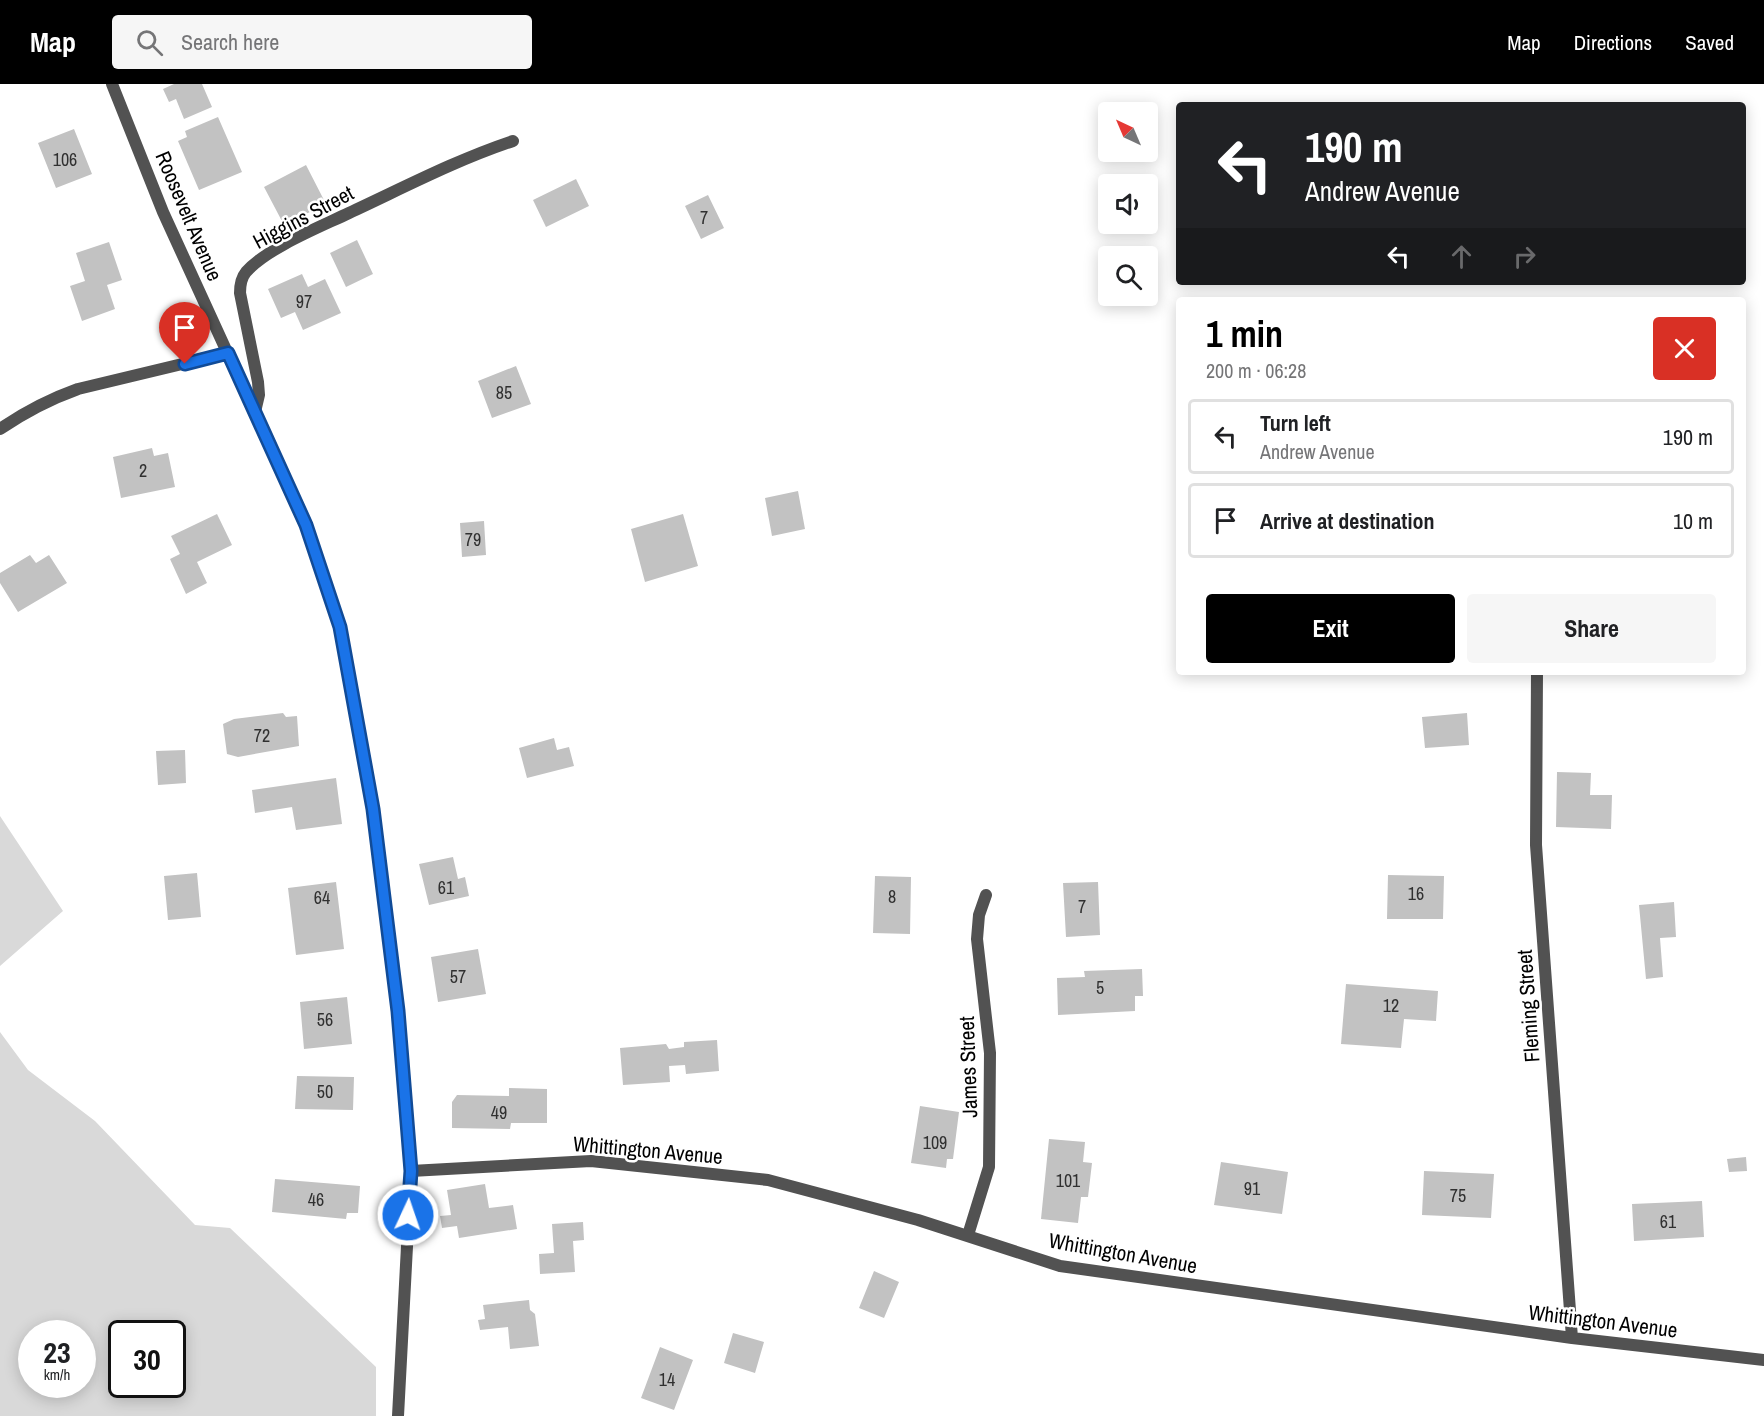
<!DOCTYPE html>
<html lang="en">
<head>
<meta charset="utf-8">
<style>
	:root { --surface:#fff; --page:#f6f6f6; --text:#202124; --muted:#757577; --line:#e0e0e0; --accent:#000 }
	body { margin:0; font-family:"Archivo Narrow",sans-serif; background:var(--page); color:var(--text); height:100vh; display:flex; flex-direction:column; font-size:22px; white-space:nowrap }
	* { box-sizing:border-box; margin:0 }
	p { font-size:20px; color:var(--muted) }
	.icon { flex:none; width:33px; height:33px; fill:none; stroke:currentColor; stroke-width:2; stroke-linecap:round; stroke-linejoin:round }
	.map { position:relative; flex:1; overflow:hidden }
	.details { position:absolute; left:1176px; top:213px; width:570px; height:378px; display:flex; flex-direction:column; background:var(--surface); border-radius:6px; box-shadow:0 3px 15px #0003 }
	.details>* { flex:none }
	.hud { position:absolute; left:1176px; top:18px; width:570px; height:183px; border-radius:6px; box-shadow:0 3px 15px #0003; background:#202124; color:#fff; overflow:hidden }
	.needle { width:39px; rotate:316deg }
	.fabs { position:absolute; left:1098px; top:18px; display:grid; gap:12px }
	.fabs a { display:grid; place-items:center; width:60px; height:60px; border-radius:6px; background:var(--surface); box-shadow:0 3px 15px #0003; font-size:30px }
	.speed { position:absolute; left:18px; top:1236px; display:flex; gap:12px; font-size:30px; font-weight:700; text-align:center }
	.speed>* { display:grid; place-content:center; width:78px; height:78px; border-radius:50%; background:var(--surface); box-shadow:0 3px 15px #0003; line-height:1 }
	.speed small { font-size:15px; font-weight:400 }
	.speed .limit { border:3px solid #111; border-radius:9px; background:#fff; color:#111 }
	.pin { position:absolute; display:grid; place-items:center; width:51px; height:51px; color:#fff; margin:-62px -26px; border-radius:50% 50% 50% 0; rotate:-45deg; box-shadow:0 0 6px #0007 }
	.pin .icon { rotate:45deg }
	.me { position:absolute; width:66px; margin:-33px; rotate:3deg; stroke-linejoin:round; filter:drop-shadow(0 0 4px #0008) }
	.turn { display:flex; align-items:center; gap:21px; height:126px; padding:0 30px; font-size:27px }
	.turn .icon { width:78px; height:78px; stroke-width:2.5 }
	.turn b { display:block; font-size:42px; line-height:51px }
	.lanes { display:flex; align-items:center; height:57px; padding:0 30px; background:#0003; justify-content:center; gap:30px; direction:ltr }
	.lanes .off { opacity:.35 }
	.round { display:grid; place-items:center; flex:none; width:63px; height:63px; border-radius:6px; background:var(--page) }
	.head { display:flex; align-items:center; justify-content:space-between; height:102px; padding:0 30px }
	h1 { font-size:36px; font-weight:700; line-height:45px; color:var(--accent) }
	.action { display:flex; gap:12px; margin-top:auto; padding:12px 30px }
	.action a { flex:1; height:69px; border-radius:6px; background:var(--accent); color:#fff; font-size:24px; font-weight:700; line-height:69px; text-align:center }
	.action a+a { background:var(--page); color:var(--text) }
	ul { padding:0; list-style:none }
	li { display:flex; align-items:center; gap:18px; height:75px; margin:0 12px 9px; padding:0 18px; border:3px solid var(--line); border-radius:6px }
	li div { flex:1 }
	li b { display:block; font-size:22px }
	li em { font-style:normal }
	header { display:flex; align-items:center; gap:36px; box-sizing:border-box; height:84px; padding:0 30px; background:var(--accent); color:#fff }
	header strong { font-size:28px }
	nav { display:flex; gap:33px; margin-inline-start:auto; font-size:21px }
	.search { width:420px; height:54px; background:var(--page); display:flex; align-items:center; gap:15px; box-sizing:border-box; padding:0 21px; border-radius:6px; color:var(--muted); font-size:22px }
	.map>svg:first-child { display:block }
	.green { fill:#d9d9d9; fill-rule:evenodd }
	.building { fill:#c2c2c2 }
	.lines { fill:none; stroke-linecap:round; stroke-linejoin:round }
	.street { stroke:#525252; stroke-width:12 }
	.route-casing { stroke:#114b97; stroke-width:15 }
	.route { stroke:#1a73e8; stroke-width:10 }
	.labels { text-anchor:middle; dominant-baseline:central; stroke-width:5; stroke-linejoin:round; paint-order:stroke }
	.number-label { font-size:18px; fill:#303030 }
	.street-label { font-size:21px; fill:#000; stroke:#fff }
</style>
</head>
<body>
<header>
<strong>Map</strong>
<div class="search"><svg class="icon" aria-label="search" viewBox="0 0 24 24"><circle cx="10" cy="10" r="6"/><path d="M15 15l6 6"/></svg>Search here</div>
<nav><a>Map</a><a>Directions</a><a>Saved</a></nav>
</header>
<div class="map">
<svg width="1764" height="1332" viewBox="0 0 1764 1332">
	<rect width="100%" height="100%" fill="#fff"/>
	<!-- green -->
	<path class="green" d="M0,732L63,827L0,882Z
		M0,948L28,986L95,1037L195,1141L230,1144L376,1283V1332H0ZM32,1250H82V1300H32ZM122,1250H172V1300H122Z"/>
	<!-- building -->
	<path class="building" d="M174,0H202L212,23L184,35L176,15L169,18L163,5Z
		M218,33L242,88L199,106L178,57L187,53L185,47Z
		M74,45L92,90L56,104L38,59Z
		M306,81L326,120L284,141L264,103Z
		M576,95L589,122L546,143L533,116Z
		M708,111L724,144L701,155L685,122Z
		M357,156L373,190L346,203L330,169Z
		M109,158L122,196L107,201L115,225L82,237L70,202L85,197L76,169Z
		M302,190L308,203L325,195L341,229L303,246L295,228L281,234L268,205Z
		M516,282L531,320L492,334L478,297Z
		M152,364L154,372L168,369L175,403L121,414L113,373Z
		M798,407L805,445L772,452L765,414Z
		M217,430L232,461L197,478L207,499L186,510L170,475L180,470L171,452Z
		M683,430L698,482L645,498L631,445Z
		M484,437L486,471L462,473L460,439Z
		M30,471L36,479L49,471L67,499L18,528L0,499V489Z
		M283,629L286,633L297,632L299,662L238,673L227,670L223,640L234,635Z
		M1467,629L1469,661L1425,664L1422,633Z
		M554,654L557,666L569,663L574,682L527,694L519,664Z
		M185,666L186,699L158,701L156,667Z
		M1557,688L1591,689L1590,711H1612L1611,745L1556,743Z
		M336,694L342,740L296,746L292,723L255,729L252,706Z
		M453,773L458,795L465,793L469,812L429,821L419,780Z
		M197,789L201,833L168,836L164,792Z
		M1388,791L1444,792L1443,835H1387Z
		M875,792L911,793L910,850L873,849Z
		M336,798L344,865L296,871L288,804Z
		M1098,798L1100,851L1066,853L1063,799Z
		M1674,818L1676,853L1660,854L1663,893L1646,895L1639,821Z
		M478,865L486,910L438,918L431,873Z
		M1142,885L1143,912H1135V927L1058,931L1057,894L1085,893L1084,887Z
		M1346,900L1438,907L1436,937L1404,935L1401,964L1341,960Z
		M347,913L352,960L304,965L300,918Z
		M717,956L719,987L686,990L685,981L669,982L670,998L623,1001L620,964L666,960L669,965L684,963V958Z
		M297,992L354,993L353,1026L295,1025Z
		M509,1004L547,1005V1039H511L510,1045L452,1044V1018L457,1011L509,1012Z
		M920,1022L959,1028L953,1075H947L946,1084L911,1079Z
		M1049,1055L1085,1058L1083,1078L1092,1079L1088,1113H1081L1078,1139L1041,1135Z
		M1746,1073L1747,1087L1729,1088L1727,1075Z
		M1221,1078L1288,1088L1282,1130L1214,1121Z
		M1424,1087L1494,1090L1491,1134L1422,1131Z
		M275,1095L360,1102L358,1129H347L346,1135L272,1128Z
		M485,1100L489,1124L513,1121L517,1145L459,1154L457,1142L442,1144L440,1132L451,1131L447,1106Z
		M1702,1117L1704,1153L1634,1157L1632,1120Z
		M583,1138L584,1156L573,1157L575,1188L540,1190L539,1170L554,1169L552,1140Z
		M874,1187L899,1198L884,1234L859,1224Z
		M529,1216L530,1226L535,1230L539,1262L510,1265L508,1243L480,1246L478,1236L485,1235L483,1221Z
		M733,1249L764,1258L755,1289L724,1279Z
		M660,1263L693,1276L674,1326L641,1314Z"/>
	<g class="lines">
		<!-- street -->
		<path class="street" d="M112,0L163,128L306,441L340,543L373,725L398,927L411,1087L398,1332
			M255,328L259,311L258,298L240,209C240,201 241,194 246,188C267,164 320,143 349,129C403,104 456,76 513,57
			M0,345C25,328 50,315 78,305L228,269
			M1537,588L1536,761L1572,1254
			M411,1087L591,1077L768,1096L918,1136L1060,1182L1572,1254L1764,1276
			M968,1151L989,1083L990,969L977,855L979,831L986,811"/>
	</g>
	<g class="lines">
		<defs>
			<path id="route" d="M185,280L228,269L306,441L340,543L373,725L398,927L411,1087L408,1131"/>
		</defs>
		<!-- route casing -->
		<use href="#route" class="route-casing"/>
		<!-- route -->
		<use href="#route" class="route"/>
	</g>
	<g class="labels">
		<!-- number labels -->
		<g class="number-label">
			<text x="65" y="75">106</text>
			<text x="704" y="133">7</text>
			<text x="304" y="217">97</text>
			<text x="504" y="308">85</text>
			<text x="143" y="386">2</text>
			<text x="473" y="455">79</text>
			<text x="262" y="651">72</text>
			<text x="446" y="803">61</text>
			<text x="1416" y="809">16</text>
			<text x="892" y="812">8</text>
			<text x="322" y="813">64</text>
			<text x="1082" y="822">7</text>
			<text x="458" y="892">57</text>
			<text x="1100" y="903">5</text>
			<text x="1391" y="921">12</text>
			<text x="325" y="935">56</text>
			<text x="325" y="1007">50</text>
			<text x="499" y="1028">49</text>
			<text x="935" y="1058">109</text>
			<text x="1068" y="1096">101</text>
			<text x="1252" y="1104">91</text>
			<text x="1458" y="1111">75</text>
			<text x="316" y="1115">46</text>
			<text x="1668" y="1137">61</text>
			<text x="667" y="1295">14</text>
		</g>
		<!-- street labels -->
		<g class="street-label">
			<text transform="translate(189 132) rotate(67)">Roosevelt Avenue</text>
			<text transform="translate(303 133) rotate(-28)">Higgins Street</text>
			<text transform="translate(1528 922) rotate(-94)">Fleming Street</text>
			<text transform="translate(968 983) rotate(-92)">James Street</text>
			<text transform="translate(648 1066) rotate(5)">Whittington Avenue</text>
			<text transform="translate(1123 1169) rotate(10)">Whittington Avenue</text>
			<text transform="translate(1603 1237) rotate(7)">Whittington Avenue</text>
		</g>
	</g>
</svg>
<div class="fabs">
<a><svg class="needle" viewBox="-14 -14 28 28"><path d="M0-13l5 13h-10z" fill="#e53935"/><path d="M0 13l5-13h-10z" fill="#757577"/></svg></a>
<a><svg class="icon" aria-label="sound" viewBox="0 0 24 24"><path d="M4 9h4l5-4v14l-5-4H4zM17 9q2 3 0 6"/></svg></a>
<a><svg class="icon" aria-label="search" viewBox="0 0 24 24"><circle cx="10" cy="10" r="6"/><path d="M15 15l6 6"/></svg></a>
</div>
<div class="speed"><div>23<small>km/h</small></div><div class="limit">30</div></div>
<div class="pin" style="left:185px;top:280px;background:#d93025"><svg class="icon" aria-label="arrive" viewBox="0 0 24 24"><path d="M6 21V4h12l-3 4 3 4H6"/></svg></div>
<svg class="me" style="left:408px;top:1131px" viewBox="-20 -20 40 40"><circle r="17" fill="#1a73e8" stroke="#fff" stroke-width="3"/><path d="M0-11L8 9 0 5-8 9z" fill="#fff"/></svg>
<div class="hud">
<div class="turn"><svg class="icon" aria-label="left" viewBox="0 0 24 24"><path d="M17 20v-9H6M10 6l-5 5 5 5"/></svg><div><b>190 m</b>Andrew Avenue</div></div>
<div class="lanes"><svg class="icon" aria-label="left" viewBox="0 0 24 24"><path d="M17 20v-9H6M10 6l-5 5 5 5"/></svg><svg class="icon off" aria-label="ahead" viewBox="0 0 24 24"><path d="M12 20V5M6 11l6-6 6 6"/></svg><svg class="icon off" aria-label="right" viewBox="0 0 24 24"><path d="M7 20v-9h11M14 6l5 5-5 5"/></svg></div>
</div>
<section class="details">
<div class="head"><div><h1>1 min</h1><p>200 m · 06:28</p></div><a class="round" style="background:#d93025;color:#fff"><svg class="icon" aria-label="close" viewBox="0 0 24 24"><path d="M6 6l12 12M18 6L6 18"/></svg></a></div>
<ul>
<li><svg class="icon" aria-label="left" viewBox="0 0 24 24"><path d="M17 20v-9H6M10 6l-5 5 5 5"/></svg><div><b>Turn left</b><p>Andrew Avenue</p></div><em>190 m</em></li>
<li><svg class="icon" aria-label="arrive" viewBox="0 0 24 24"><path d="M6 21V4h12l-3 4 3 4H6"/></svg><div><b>Arrive at destination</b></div><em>10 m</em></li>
</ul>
<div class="action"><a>Exit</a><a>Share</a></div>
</section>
</div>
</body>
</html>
